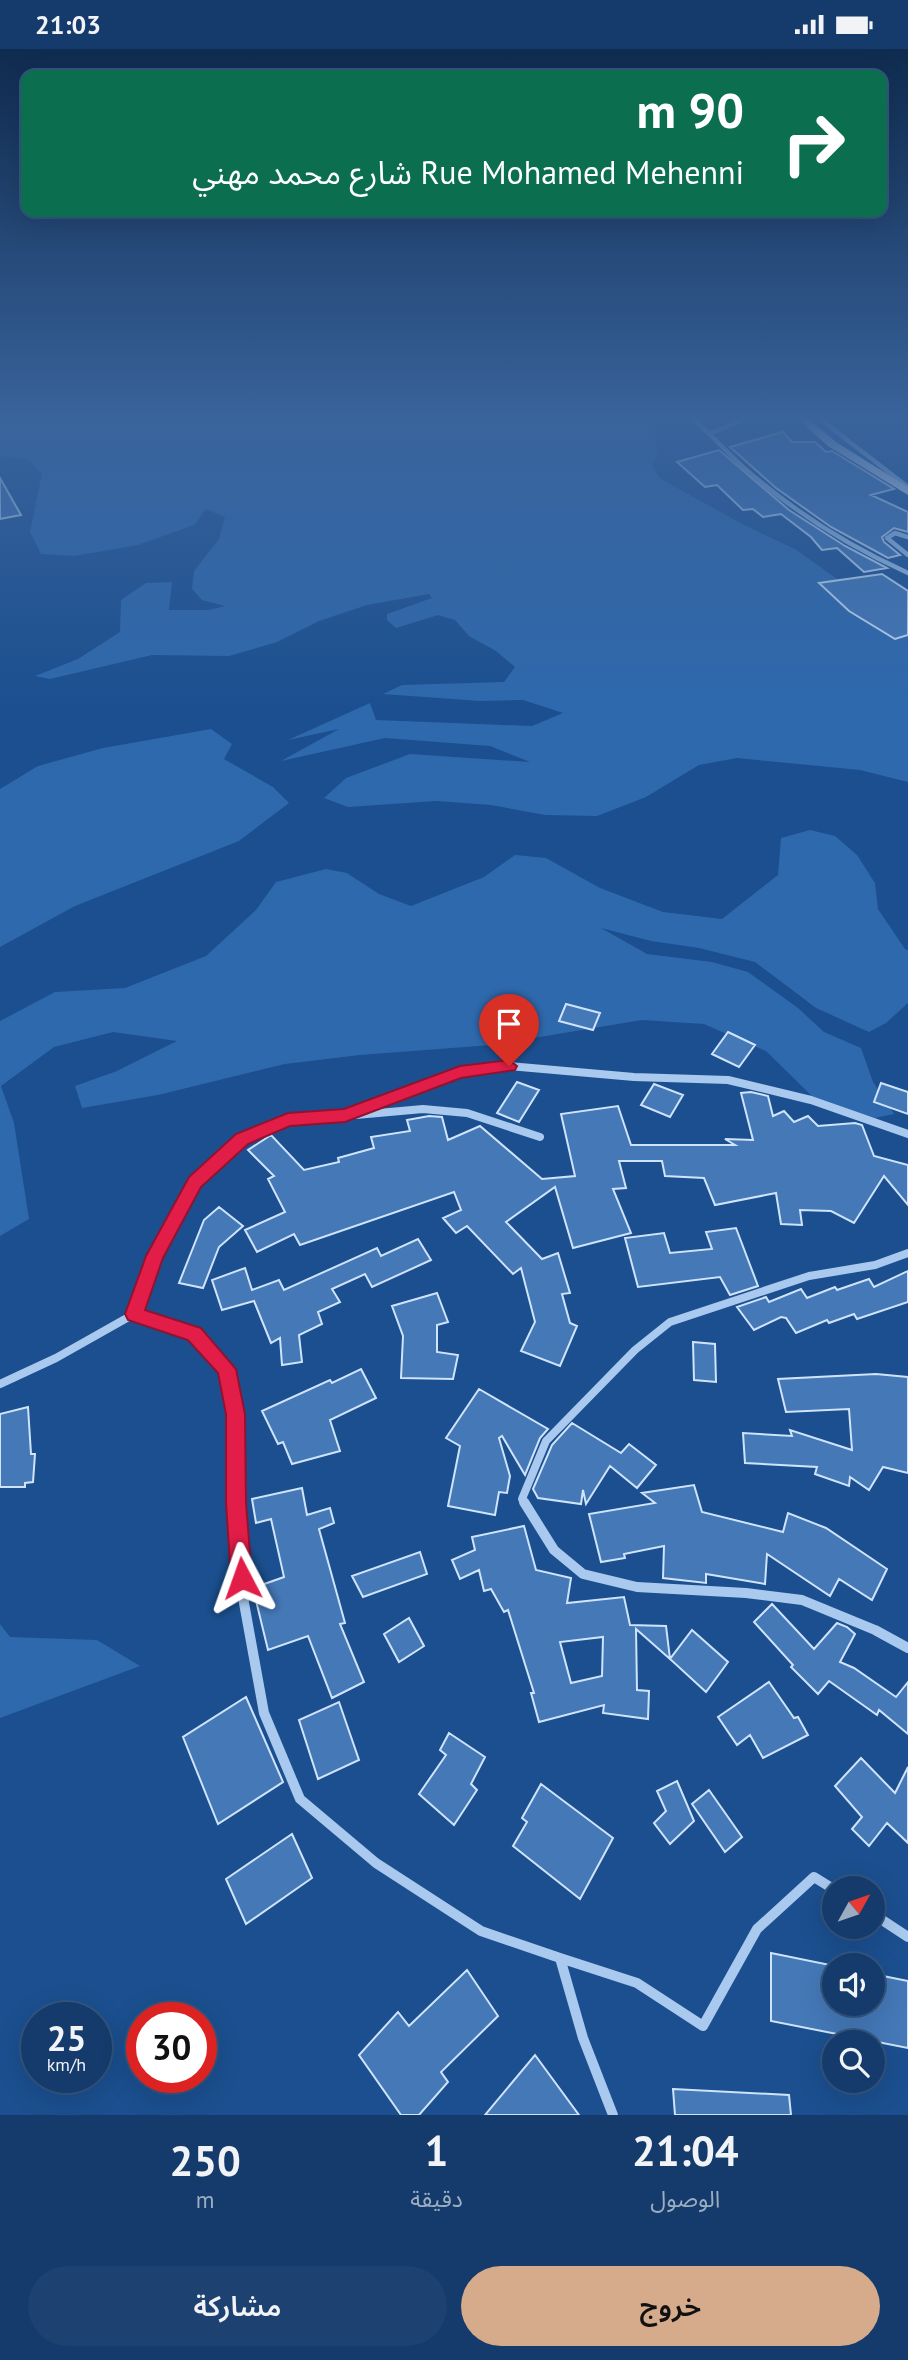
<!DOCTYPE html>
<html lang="ar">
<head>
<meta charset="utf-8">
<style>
	:root { --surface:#143b6b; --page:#1d4271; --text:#f1f3f6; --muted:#9dadc1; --line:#33557e; --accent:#d6ab8b }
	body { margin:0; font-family:"PT Sans","Noto Sans Arabic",sans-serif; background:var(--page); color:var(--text); direction:rtl; height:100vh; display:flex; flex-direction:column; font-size:26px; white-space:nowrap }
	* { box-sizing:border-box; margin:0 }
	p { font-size:23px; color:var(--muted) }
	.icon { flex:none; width:38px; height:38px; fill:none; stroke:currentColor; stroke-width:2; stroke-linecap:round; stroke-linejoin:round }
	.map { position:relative; height:2066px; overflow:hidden; direction:ltr }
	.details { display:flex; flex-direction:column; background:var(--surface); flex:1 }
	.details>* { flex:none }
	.banner { position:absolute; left:21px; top:21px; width:866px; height:147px; border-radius:14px; box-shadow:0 7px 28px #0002,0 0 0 2px var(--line); direction:rtl; background:#0b6e4f; color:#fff; overflow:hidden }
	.needle { width:46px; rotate:50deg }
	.tools { position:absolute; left:822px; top:1827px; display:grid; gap:14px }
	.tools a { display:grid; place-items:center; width:63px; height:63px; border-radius:50%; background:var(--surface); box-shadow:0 7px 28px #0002,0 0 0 2px var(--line); font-size:35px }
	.speed { position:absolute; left:21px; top:1953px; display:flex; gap:14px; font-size:35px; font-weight:700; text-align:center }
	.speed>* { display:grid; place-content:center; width:91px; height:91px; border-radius:50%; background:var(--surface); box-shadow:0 7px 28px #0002,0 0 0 2px var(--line); line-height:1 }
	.speed small { font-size:18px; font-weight:400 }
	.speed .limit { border:10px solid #d22; background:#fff; color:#111 }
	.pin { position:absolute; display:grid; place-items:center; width:60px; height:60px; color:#fff; margin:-72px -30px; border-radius:50% 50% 50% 0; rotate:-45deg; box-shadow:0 0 7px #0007 }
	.pin .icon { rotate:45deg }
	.me { position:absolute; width:77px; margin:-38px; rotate:356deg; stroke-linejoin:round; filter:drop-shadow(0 0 5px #0008) }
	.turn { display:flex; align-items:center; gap:24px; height:147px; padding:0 28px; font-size:32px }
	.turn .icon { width:91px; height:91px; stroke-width:2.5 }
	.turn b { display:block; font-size:49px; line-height:60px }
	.eta { display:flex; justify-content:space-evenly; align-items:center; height:119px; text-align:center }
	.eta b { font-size:42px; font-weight:600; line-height:49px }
	.cta { display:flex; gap:14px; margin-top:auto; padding:14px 28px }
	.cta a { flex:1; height:80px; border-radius:42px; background:var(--accent); color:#111; font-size:28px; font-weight:600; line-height:80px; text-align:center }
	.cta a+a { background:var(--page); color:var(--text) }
	.status { display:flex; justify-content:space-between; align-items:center; height:49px; padding:0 35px; background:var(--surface); direction:ltr }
	.status svg { height:19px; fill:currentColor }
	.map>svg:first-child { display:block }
	.green { fill:#2e69ad }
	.building { fill:#4478b7; stroke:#cfe3fa; stroke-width:2; fill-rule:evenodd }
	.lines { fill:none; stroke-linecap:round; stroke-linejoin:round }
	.minor-far2 { stroke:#a9c9ee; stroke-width:4.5 }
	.minor-far1 { stroke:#a9c9ee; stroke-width:8 }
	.minor { stroke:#a9c9ee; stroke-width:10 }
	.primary { fill:#f0f6ff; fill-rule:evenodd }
	.route { fill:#e11d48; stroke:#92132f; stroke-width:2 }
</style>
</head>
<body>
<div class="status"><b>21:03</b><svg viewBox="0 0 49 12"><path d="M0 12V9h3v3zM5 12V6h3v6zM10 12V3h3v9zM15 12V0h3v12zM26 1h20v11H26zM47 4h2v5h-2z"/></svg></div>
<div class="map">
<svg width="908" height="2066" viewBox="0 0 908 2066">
	<rect width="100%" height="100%" fill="#1b4f8f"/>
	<!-- green -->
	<path class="green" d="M0,370H643L654,379L658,404L652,418L661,430L744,476L795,500L908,580V733L860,721L737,709L699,716L646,748L597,767L545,766L491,756L436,752L348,758L324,749L346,729L410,705L530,713L490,697L385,689L281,712L339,680L288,691L370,654L376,671L532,677L563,664L523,651L480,652L383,645L402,636L504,633L515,618L496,602L469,587L455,571L438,566L396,579L387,571V565L432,549L429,545L367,556L319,572L277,593L229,607L152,606L50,630L35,627L78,610L120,583L121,551L146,534L172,533L169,561H208L225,557L202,551L192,540L194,522L219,490L225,468L206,460L194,476L138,496L74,507L41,505L30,483L42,425L29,411L0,407Z
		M211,680L232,695L224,710L273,738L289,754L239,792L75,857L0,898V740L38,717L103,699Z
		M810,781L835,787L857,806L875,834L878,860L905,900L908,901V954L886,974L869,983L816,959L755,913L699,899L651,892L601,879L647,905L712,913L748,923L798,959L824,983L861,999L873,1033L894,1065L875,1069L820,1055L766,1002L704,975L642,971L491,996L360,1006L285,1015L158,1046L82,1059L75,1037L117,1022L177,992L113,983L54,998L1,1037L14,1074L29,1170L0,1187V972L55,943L125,939L206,907L256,861L276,833L326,820L347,824L379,845L411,857L484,828L515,806L546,809L600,839L663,863L722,870L778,826L781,789Z
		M0,1575L10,1588L97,1591L140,1617L0,1669Z"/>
	<!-- building -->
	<path class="building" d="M783,383L792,393H815L826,403L832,402L894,440L871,446L908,463V483L894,479L882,488L884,493L900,506L888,509L831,478L776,439L730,398Z
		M719,401L789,461L845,497L887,519L864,523L837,499L822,501L811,488L781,465L763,468L753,460L743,461L717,436L705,438L677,413Z
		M0,429L21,466L0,470Z
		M882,525L908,542V586L895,590L849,562L819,534Z
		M566,955L600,964L593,981L559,972Z
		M728,983L755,996L739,1018L712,1005Z
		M517,1033L539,1041L519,1073L497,1064Z
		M881,1034L908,1043V1065L874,1053Z
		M654,1035L683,1046L670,1068L641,1056Z
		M751,1043L768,1047L773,1067L784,1062L794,1073L808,1067L818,1077L855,1074L862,1076L874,1107L908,1116V1156L884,1127L854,1174L831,1162L800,1161L802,1176L781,1175L776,1144L715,1156L704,1129L665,1127L662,1112H619L626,1139L613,1140L631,1184L573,1199L555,1138L506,1173L542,1210L558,1204L570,1244L562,1245L570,1274L577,1277L560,1317L521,1302L535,1273L521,1219L513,1225L467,1177L456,1184L443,1169L461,1161L454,1143L300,1196L294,1185L257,1203L245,1181L285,1163L268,1130L274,1127L248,1101L271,1086L304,1121L339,1113L338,1109L374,1099L371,1088L410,1082L407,1071L429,1067L442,1068L448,1091L480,1077L542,1130L575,1127L561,1065L618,1057L631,1096H735L725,1090L753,1091L741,1044Z
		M219,1158L243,1177L219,1198L203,1239L179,1234L204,1171Z
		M736,1179L758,1237L730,1246L720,1228L638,1238L625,1189L664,1184L670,1204L712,1200L706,1183Z
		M418,1190L431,1211L372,1238L365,1225L332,1240L340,1253L318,1263L322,1275L299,1286L302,1313L282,1316L280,1289L271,1294L254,1252L222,1261L212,1231L245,1219L252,1241L279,1231L284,1241L377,1199L381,1207Z
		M908,1222V1253L857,1270L854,1265L829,1274L827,1271L796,1284L786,1269L781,1268L754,1281L737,1258L766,1248L769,1253L801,1240L807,1249L835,1238L837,1241L869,1230L874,1238Z
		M437,1244L448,1273L437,1276V1303L458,1306L453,1330L401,1329L403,1287L392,1257Z
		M693,1293L715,1295L716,1333L694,1331Z
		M361,1320L376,1349L330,1371L340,1402L292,1415L283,1393L278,1395L262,1362L330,1331L332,1334Z
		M876,1325L908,1328V1424L883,1418L869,1441L850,1428L849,1437L815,1425L817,1418L745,1414L743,1384L792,1387L790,1381L852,1401L849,1360L786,1363L778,1330Z
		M479,1340L548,1380L540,1389L525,1426L502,1387L499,1389L510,1427L507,1444L499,1443L495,1466L448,1457L460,1397L446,1389Z
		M28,1358L31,1405H35L33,1433L25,1434V1438H0V1365Z
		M572,1374L621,1404L629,1395L656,1416L637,1439L610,1417L586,1455L583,1441L581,1455L538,1449L533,1440L552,1396Z
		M694,1436L702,1463L783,1483L788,1464L826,1479L887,1520L872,1551L839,1530L830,1547L767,1505L765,1535L706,1525V1534L663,1529L664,1497L624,1505L625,1509L601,1513L589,1465L655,1454L642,1444Z
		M302,1439L307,1466L330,1459L334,1474L319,1480L345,1574L340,1575L364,1633L332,1649L308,1587L268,1601L253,1539L284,1528L271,1470L256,1474L252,1450Z
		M524,1477L536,1521L571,1529L567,1554L624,1548L630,1576L666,1577L670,1610L636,1580L637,1641L649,1642L648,1670L603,1664L604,1656L539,1673L531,1644H534L508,1561L504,1563L491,1540L484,1542L479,1521L460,1530L452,1511L475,1501L472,1488ZM603,1588L602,1627L571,1634L560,1593Z
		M420,1503L427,1525L363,1548L352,1527Z
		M772,1555L814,1600L837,1574L847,1578L855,1585L840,1613L854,1619L896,1648L908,1633V1685L879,1661L877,1666L829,1632L818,1645L791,1618L793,1616L754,1573Z
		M409,1569L424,1597L399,1613L384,1585Z
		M692,1581L728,1613L706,1643L670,1610Z
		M769,1633L794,1669L798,1668L808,1686L763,1709L750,1686L737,1696L718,1668Z
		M246,1648L283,1733L218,1775L183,1688Z
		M339,1653L359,1711L318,1730L299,1671Z
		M449,1684L485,1708L471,1735L477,1741L454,1776L419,1745L446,1706L440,1701Z
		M861,1709L895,1744L908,1718V1794L887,1774L869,1797L852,1780L862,1768L835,1737Z
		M677,1732L694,1772L670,1795L654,1774L666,1762L657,1742Z
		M541,1735L613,1789L580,1850L513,1797L527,1773L522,1769Z
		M709,1741L742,1788L725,1803L692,1755Z
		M292,1785L312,1829L246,1875L226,1830Z
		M771,1904L835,1917V1955H873V1925L908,1932V1999L771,1972Z
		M467,1921L498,1967L441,2023L448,2033L419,2066H401L359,2006L398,1963L409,1977Z
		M535,2006L579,2066H485Z
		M673,2040L789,2046L791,2066H675Z"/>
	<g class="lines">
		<!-- minor-far2 -->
		<path class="minor-far2" d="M692,370C715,388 733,411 756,429C802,468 853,499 908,524
			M820,370L908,438
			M711,384L742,371
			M908,488L895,484L887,489L908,506"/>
		<!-- minor-far1 -->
		<path class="minor-far1" d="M356,1066L423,1060L467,1064L540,1088
			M0,1335L56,1309L134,1265
			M236,1455L235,1365L226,1320L194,1284L134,1265L155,1207L195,1133L242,1090L288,1071L345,1067L460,1023L509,1017L634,1028L728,1031L811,1051L908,1085
			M525,1455L522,1450L546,1392L635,1301L670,1273L809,1227L875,1216L908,1204"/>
		<!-- minor -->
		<path class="minor" d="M236,1453L244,1554L264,1664L300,1750L376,1814L481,1882L560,1909L583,1989L613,2066
			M524,1453L554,1501L583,1525L637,1538L746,1544L802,1551L875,1581L908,1599
			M873,1865L908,1888
			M560,1909L637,1934L703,1977L757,1880L814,1828L835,1841"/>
		<!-- primary -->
		<path class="primary" d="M798,370H809L836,393L908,438V446L828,397Z"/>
	</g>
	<!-- sky -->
	<linearGradient id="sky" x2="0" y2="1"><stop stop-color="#0f2b4f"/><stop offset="0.56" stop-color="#39639b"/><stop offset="1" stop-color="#39639b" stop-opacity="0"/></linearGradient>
	<rect width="908" height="659" fill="url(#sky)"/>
	<!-- route -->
	<path class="route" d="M509,1011L517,1017L515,1021L461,1029L345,1073L290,1077L248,1095L201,1138L163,1209L145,1261L201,1279L236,1320L245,1365L246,1454L252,1529L249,1536L242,1540L234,1536L231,1529L226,1454V1365L218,1324L188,1291L128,1271L125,1265L146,1207L189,1128L236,1085L288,1064L344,1060L460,1017Z"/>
</svg>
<div class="tools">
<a><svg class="needle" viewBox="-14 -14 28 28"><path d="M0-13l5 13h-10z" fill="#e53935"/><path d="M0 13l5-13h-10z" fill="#9dadc1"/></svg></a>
<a><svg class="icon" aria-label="sound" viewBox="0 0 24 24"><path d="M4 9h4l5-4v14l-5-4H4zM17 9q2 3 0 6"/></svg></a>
<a><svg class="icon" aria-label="search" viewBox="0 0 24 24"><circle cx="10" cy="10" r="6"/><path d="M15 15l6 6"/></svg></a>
</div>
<div class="speed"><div>25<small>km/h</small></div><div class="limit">30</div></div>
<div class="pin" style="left:509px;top:1017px;background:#d93025"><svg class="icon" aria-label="arrive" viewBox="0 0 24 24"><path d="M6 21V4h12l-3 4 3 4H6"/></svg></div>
<svg class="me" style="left:242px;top:1529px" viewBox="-20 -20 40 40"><path d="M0-17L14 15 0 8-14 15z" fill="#e11d48" stroke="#fff" stroke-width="4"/></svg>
<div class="banner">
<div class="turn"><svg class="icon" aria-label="right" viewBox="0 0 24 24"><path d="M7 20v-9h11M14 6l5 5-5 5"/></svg><div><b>90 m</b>Rue Mohamed Mehenni شارع محمد مهني</div></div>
</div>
</div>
<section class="details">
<div class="eta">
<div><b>21:04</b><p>الوصول</p></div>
<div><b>1</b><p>دقيقة</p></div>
<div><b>250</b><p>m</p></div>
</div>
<div class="cta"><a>خروج</a><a>مشاركة</a></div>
</section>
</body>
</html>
